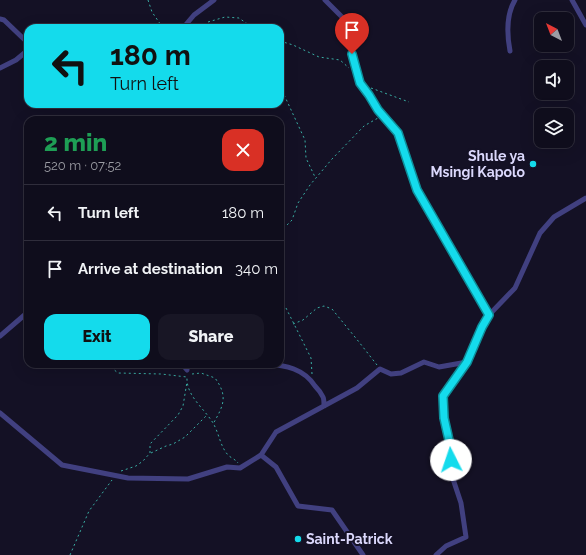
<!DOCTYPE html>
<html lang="en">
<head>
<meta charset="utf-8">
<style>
	:root { --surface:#0f0d1c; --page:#181625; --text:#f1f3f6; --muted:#9b9ca3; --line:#2f2d3b; --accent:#14dbec }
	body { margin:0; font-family:Raleway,sans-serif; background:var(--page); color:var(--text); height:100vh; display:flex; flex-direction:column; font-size:15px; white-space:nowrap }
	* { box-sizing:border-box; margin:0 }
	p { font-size:13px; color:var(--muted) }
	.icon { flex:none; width:22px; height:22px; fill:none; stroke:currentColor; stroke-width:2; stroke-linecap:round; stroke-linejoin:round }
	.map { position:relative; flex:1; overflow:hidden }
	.details { position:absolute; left:24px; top:116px; width:260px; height:252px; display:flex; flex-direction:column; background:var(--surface); border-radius:12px; box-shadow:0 4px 16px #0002,0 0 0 1px var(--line) }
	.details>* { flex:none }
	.guide { position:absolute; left:24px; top:24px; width:260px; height:84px; border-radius:12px; box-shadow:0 4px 16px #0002,0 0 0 1px var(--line); background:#14dbec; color:#111; overflow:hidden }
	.needle { width:26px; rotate:318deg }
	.tools { position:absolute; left:534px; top:12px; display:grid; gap:8px }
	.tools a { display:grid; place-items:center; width:40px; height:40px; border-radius:8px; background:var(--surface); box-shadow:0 4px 16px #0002,0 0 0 1px var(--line); font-size:20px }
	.pin { position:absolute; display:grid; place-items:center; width:34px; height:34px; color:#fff; margin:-41px -17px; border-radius:50% 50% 50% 0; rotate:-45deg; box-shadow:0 0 4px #0007 }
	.pin .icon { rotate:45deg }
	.me { position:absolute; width:44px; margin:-22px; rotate:356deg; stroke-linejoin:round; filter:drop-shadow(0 0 3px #0008) }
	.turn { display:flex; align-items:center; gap:14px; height:84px; padding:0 20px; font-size:18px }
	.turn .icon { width:52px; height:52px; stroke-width:2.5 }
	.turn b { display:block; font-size:28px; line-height:34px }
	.round { display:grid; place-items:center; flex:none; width:42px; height:42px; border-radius:12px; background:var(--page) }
	.overview { display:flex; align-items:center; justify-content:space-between; height:68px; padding:0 20px }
	h1 { font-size:24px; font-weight:800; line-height:30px; color:#1e9e55 }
	.primary-button { display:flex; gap:8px; margin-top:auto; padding:8px 20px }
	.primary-button a { flex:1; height:46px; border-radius:12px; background:var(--accent); color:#111; font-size:16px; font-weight:800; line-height:46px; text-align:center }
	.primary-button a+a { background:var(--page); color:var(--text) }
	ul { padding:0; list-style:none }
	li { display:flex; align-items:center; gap:12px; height:56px; padding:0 20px; border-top:1px solid var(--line) }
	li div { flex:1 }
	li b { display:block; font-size:15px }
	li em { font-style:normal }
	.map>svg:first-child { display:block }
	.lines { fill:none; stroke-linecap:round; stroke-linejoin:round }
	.path { stroke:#39aea4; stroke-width:1; stroke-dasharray:2 3; stroke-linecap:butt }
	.street { stroke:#414080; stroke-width:5 }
	.route-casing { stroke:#0d8e99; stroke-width:10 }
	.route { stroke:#14dbec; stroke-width:7 }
	.poi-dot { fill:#14dbec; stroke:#141125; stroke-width:1.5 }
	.labels { text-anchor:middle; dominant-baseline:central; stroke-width:4; stroke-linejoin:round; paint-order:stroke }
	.poi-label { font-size:14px; font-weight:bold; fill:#dbd8fc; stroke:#141125; text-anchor:end }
</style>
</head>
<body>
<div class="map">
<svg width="586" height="555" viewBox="0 0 586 555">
	<rect width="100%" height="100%" fill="#141125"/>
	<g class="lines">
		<!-- path -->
		<path class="path" d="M148,0L152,12L163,28
			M208,22L225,17L239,18L253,28
			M280,41L293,45L319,57L340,60L349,68
			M280,86L305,140L306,158L315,177
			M371,88L409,102
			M280,232L292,220L298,203L310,185L332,159L364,126L378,118
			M280,300L285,306L311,358L312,374
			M293,324L303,320L317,308L324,306L332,309L359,342L377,365
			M107,364L118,373L161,374L187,377C186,396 204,408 213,423C219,433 220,446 228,455C231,458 235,459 238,463
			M192,374L201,373L215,378C228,396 224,405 213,424
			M151,453L166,446L173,444L185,437L206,416
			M121,471L136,466L143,461L150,453V444L178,415L183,406L187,382
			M70,555L89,511L112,480"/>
		<!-- street -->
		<path class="street" d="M325,0L347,22L351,32L352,54L359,83L369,95L378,110L398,133L417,190L489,315
			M572,0L586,25
			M0,19L4,20L28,43
			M183,28L194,15L214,0
			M510,51C507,35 506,15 515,0
			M0,68L16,60L28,50
			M0,336L28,312
			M182,364L187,370V364
			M266,364C286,365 304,369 315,386C318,389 321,393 323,397C324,399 324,403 324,406
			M0,413L62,465L128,478L188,479L227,467L240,468L261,455
			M363,555L332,510L298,506L276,467L261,455L276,432L357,388L380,369L391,374L401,373L424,362L439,367L467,362
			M436,555L446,546L466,537L461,503L450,470L451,449L444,418L443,396L467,362L482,327L489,315L515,288L540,233L554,217L586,198"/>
	</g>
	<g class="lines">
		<defs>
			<path id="route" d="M352,54L360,83L369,95L378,110L398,133L417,190L489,315L482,327L467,362L443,396L444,418L451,449V460"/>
		</defs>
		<!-- route casing -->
		<use href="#route" class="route-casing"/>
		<!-- route -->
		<use href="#route" class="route"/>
	</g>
	<!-- markers -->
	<g class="poi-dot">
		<circle cx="533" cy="164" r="4"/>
		<circle cx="298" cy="539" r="4"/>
	</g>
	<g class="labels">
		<!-- poi labels -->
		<g class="poi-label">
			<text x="525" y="156">Shule ya<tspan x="525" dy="16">Msingi Kapolo</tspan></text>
			<text x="306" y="539" text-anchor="start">Saint-Patrick</text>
		</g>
	</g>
</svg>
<div class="tools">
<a><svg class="needle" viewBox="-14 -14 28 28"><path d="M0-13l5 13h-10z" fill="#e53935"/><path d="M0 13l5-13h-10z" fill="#9b9ca3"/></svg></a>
<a><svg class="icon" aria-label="sound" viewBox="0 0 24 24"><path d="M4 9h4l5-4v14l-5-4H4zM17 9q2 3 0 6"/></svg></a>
<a><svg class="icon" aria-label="layers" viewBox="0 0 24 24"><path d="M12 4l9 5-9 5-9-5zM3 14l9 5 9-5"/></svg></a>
</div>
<div class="pin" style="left:352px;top:54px;background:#d93025"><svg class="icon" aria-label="arrive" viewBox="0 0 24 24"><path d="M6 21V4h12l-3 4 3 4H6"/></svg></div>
<svg class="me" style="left:451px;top:460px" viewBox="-20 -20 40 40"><circle r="19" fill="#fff"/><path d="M0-13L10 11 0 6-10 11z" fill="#14dbec"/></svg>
<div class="guide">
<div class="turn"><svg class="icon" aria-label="left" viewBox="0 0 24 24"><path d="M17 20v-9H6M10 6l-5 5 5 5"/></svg><div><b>180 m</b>Turn left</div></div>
</div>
<section class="details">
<div class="overview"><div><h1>2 min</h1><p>520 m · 07:52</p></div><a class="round" style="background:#d93025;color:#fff"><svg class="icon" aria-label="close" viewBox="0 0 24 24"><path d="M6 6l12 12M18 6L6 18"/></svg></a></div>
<ul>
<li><svg class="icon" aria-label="left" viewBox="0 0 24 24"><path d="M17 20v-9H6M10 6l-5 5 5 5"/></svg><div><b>Turn left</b></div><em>180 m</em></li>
<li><svg class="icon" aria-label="arrive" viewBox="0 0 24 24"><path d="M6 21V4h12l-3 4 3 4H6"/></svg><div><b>Arrive at destination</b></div><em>340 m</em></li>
</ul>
<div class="primary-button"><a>Exit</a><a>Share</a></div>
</section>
</div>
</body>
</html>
